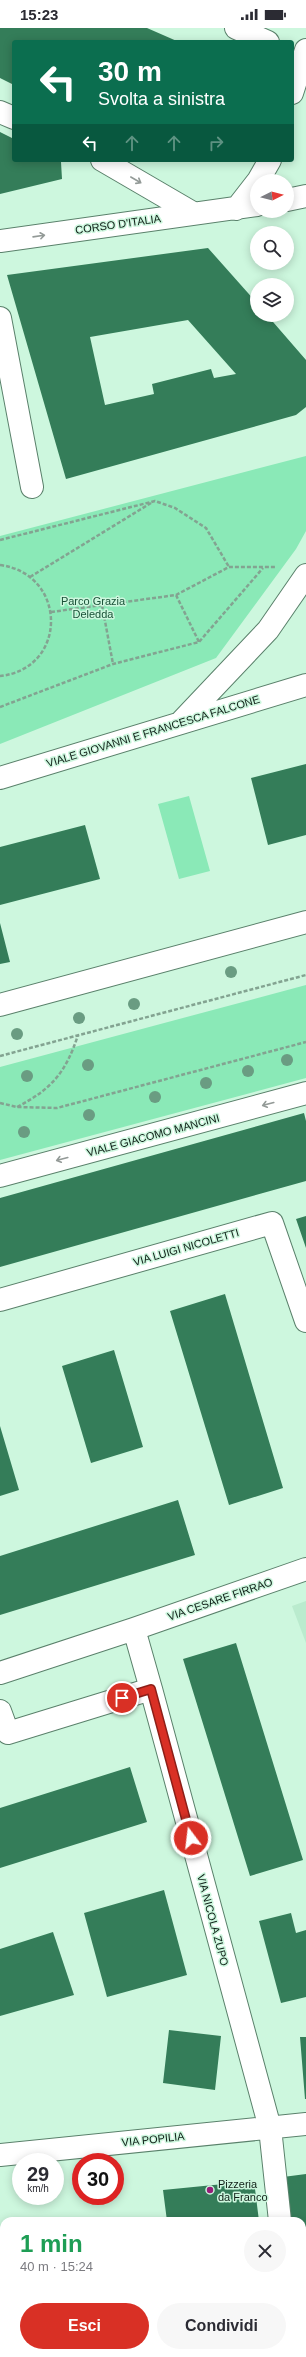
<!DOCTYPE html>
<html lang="it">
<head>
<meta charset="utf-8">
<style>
	:root { --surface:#fff; --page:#f7f7f7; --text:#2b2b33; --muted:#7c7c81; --accent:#d93025 }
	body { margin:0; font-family:Arial,sans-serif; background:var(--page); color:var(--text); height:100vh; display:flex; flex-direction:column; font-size:15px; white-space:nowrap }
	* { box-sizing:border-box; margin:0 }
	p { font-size:13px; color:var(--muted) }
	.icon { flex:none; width:22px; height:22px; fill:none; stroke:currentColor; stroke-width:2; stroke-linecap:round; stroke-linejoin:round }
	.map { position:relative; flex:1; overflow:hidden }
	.details { position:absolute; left:0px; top:2189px; width:306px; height:140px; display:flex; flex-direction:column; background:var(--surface); border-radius:12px 12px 0 0; box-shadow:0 2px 10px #0003 }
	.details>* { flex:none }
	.top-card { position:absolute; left:12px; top:12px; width:282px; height:122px; border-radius:4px; box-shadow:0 2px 10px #0003; background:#0b6e4f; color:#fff; overflow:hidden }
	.needle { width:26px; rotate:84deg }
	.buttons { position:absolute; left:250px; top:146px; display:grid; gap:8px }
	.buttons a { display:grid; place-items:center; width:44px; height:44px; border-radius:50%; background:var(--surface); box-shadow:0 2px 10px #0003; font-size:20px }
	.speed { position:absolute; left:12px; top:2125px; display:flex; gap:8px; font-size:20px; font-weight:700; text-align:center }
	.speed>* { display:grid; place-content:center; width:52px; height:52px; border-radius:50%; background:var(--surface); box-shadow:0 2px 10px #0003; line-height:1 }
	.speed small { font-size:10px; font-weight:400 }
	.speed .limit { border:6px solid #d22; background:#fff; color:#111 }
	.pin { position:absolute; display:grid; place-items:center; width:34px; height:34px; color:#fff; margin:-17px; border:2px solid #fff; border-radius:50%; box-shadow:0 1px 4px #0007 }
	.me { position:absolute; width:44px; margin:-22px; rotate:345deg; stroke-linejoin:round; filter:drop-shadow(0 0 3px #0008) }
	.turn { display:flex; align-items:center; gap:14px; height:84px; padding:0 20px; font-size:18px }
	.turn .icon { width:52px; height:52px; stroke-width:2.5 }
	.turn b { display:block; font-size:28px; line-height:34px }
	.lanes { display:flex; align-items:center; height:38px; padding:0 20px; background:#0003; justify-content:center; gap:20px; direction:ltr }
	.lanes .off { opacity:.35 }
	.round { display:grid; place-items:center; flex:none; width:42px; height:42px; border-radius:21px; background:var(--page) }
	.summary { display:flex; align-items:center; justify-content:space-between; height:68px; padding:0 20px }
	h1 { font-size:24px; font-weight:600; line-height:30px; color:#1e9e55 }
	.primary-button { display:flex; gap:8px; margin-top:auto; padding:8px 20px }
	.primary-button a { flex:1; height:46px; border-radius:24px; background:var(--accent); color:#fff; font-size:16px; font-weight:600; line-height:46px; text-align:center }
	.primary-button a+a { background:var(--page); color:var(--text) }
	.status { display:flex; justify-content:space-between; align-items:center; height:28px; padding:0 20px; background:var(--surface); direction:ltr }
	.status svg { height:11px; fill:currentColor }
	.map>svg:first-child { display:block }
	.built { fill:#baebce }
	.green { fill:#8ae9b7 }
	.building { fill:#347d59; fill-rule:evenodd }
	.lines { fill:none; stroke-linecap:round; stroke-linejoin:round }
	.minor-casing { stroke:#5a816b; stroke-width:24 }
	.path { stroke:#83a391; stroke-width:2.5; stroke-dasharray:4 2; stroke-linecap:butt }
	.minor { stroke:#fff; stroke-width:22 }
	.tree { fill:#6a9c82 }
	.oneway { stroke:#939a97 }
	.route-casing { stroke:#8d1f18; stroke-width:10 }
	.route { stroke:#d93025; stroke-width:7 }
	.poi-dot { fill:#951d79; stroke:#cdf7de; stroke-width:1.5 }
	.labels { text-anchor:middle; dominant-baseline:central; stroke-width:3; stroke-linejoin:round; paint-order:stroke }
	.street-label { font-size:11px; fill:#0f1f17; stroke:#cdf7de }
	.park-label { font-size:11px; fill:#195137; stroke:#cdf7de }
	.poi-label { font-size:11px; fill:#0f1f17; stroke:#cdf7de; text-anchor:start }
</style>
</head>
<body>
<div class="status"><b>15:23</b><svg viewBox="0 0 49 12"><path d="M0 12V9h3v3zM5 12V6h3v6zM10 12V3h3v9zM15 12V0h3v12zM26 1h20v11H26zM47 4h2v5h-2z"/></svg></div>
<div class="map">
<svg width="306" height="2329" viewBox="0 0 306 2329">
	<rect width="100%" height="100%" fill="#cdf7de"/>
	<!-- built -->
	<path class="built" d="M306,1573V1615L292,1578Z"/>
	<!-- green -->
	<path class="green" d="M306,428V503L296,521L216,630L0,716V508Z
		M189,768L210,843L179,851L158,776Z
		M306,957V1050L0,1132V1039Z"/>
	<!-- building -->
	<path class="building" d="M0,0H147L179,14H14V57L0,50Z
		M0,104L14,111V132H56L61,134L62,151L0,166Z
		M208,220L257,275V287H267L306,332V379L296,387L66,451L7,247ZM188,292L236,346L214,350L211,341L152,356L154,366L105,377L90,309Z
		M306,736V807L268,817L251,750Z
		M85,797L100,851L0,877V819Z
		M0,895L10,934L0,936Z
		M304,1085L306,1093V1153L0,1239V1170Z
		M306,1188V1220L296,1191Z
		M225,1266L283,1460L229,1477L170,1283Z
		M114,1322L143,1419L91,1435L62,1338Z
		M0,1398L19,1462L0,1468Z
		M178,1472L195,1527L0,1587V1528Z
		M236,1615L303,1832L250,1848L183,1631Z
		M130,1739L147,1794L0,1840V1780Z
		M164,1862L187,1947L107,1969L84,1885Z
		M291,1885L296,1905L306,1902V1969L281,1975L259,1893Z
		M53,1904L74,1967L0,1988V1921Z
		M169,2002L221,2008L215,2062L163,2055Z
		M300,2009H306V2071H305Z
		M306,2146V2287L302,2288V2193H288L283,2149Z
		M254,2153L259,2193H167L163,2162Z
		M21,2325H89V2329H22Z
		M182,2325H240L241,2329H182Z"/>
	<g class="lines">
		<defs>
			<path id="minor" d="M236,0L268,14
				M292,65L306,22
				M0,84L14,90
				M102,132L193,185
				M258,153L270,132
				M287,172L306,168
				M236,181L257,154
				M0,213L257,177
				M0,290L32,459
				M180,695L268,602L306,547
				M0,750L306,657
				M0,977L306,894
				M0,1148L306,1065
				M0,1272L272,1195L306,1293
				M0,1645L134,1601L306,1541
				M151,1661L270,2100L280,2193
				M0,1683L8,1705L151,1661L134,1601
				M0,2127L306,2096
				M297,2325L298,2329"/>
		</defs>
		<!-- minor casing -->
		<use href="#minor" class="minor-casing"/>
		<!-- path -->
		<path class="path" d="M0,512L155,473L175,480L206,500L229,539
			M0,537C68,546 68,641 0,648
			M30,549L151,475
			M176,567L199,614
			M102,577L113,636
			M51,584L176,567L229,539H276
			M0,679L113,636L199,614L263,540
			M0,1028L306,947
			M0,1075L17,1079L57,1080L306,1014
			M17,1079C52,1061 66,1044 78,1007"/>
		<!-- minor -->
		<use href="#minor" class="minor"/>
	</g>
	<!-- trees -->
	<g class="tree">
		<circle cx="231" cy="944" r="6"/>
		<circle cx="134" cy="976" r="6"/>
		<circle cx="79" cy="990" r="6"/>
		<circle cx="17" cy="1006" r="6"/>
		<circle cx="287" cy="1032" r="6"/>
		<circle cx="88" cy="1037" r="6"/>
		<circle cx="248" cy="1043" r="6"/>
		<circle cx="27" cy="1048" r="6"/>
		<circle cx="206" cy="1055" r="6"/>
		<circle cx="155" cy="1069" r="6"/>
		<circle cx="89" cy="1087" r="6"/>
		<circle cx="24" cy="1104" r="6"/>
	</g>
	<!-- one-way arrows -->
	<defs><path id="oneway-shaft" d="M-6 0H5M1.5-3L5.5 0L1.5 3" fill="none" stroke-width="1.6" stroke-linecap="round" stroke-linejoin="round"/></defs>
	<g class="oneway">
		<use href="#oneway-shaft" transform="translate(136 152) rotate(30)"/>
		<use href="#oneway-shaft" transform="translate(39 208) rotate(-8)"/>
		<use href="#oneway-shaft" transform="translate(268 1076) rotate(165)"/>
		<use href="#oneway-shaft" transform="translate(62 1131) rotate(165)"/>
	</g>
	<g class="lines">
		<defs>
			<path id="route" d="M122,1670L151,1661L191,1810"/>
		</defs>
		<!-- route casing -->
		<use href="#route" class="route-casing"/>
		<!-- route -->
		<use href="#route" class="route"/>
	</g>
	<!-- markers -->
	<circle class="poi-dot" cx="210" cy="2162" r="4"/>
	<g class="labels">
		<!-- street labels -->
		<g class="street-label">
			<text transform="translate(118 196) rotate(-8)">CORSO D'ITALIA</text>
			<text transform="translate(153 703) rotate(-17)">VIALE GIOVANNI E FRANCESCA FALCONE</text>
			<text transform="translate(153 1107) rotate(-15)">VIALE GIACOMO MANCINI</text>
			<text transform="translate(186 1219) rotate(-16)">VIA LUIGI NICOLETTI</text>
			<text transform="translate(220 1571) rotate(-19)">VIA CESARE FIRRAO</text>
			<text transform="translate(213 1892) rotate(75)">VIA NICOLA ZUPO</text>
			<text transform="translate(153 2111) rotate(-6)">VIA POPILIA</text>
		</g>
		<!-- park labels -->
		<g class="park-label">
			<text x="93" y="573">Parco Grazia<tspan x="93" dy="13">Deledda</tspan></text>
		</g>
		<!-- poi labels -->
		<g class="poi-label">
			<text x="218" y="2156">Pizzeria<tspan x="218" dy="13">da Franco</tspan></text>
		</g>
	</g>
</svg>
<div class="buttons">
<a><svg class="needle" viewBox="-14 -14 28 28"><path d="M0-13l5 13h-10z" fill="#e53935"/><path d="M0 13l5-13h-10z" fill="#7c7c81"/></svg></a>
<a><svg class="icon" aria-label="search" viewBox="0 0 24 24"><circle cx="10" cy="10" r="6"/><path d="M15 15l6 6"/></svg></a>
<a><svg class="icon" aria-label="layers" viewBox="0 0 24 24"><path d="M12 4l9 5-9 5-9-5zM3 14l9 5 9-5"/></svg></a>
</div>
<div class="speed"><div>29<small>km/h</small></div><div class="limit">30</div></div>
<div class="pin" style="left:122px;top:1670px;background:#d93025"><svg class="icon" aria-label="arrive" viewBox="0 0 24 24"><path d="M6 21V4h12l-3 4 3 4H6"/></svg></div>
<svg class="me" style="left:191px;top:1810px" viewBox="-20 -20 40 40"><circle r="17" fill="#d93025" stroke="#fff" stroke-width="3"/><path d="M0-11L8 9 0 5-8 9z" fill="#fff"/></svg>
<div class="top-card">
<div class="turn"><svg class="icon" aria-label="left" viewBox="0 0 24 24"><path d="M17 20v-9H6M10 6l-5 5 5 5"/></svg><div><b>30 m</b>Svolta a sinistra</div></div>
<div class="lanes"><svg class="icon" aria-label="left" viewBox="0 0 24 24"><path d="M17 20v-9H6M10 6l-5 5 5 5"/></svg><svg class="icon off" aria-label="ahead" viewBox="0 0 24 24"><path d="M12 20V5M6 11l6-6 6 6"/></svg><svg class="icon off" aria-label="ahead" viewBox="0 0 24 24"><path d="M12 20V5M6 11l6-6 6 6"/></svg><svg class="icon off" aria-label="right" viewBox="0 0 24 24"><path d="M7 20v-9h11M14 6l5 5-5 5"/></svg></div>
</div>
<section class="details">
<div class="summary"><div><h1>1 min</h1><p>40 m · 15:24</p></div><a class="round"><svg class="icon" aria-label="close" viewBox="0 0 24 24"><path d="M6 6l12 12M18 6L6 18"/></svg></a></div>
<div class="primary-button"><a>Esci</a><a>Condividi</a></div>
</section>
</div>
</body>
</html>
